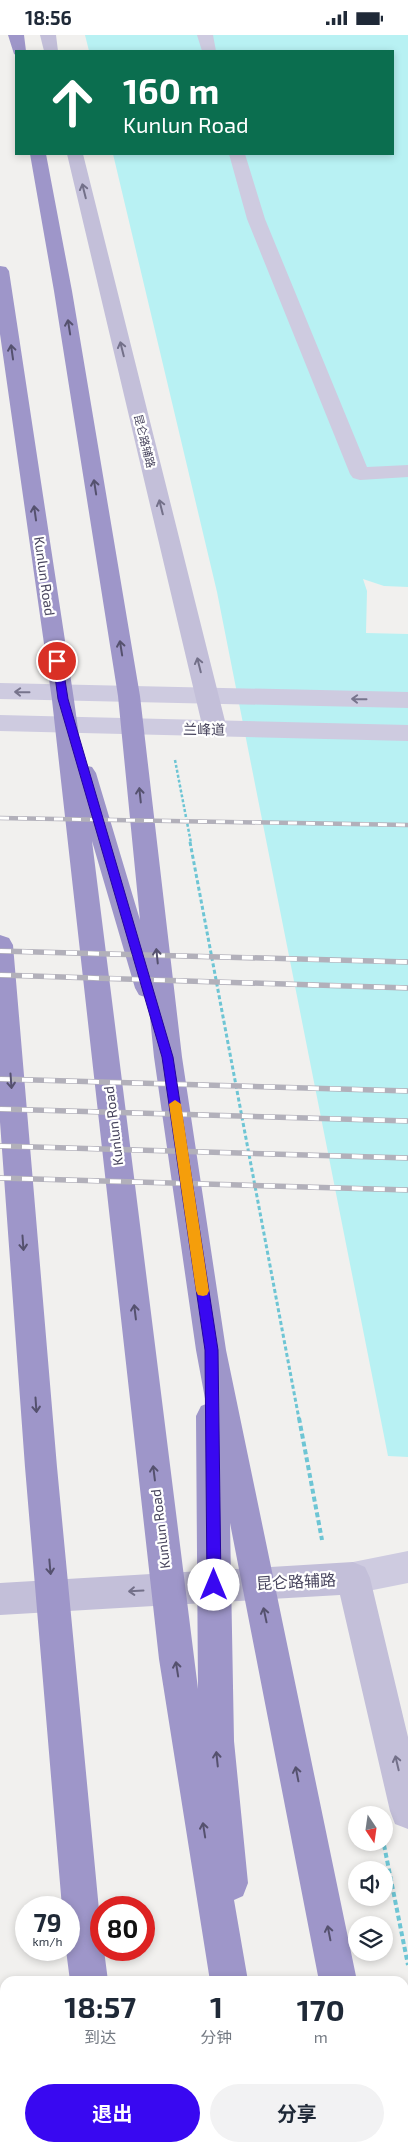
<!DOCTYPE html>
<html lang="zh">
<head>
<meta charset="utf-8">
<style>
	:root { --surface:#fff; --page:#f2f2f3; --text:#1f2937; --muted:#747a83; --accent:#3908f1 }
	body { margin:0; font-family:"Exo 2","Noto Sans SC",sans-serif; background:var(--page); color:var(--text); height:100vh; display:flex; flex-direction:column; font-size:19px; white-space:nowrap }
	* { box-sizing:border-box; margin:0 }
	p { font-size:16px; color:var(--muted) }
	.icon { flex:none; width:28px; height:28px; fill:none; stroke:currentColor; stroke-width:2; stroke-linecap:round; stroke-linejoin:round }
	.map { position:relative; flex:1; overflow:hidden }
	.details { position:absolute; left:0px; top:1941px; width:409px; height:176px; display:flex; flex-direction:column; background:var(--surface); border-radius:15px 15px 0 0; box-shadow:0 2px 8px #0003 }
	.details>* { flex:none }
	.top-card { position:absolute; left:15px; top:15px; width:379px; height:105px; border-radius:0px; box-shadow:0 2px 8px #0003; background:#0b6e4f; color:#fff; overflow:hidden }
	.needle { width:32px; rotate:167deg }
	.fabs { position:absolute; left:348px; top:1771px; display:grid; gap:10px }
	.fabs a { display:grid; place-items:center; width:45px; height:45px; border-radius:50%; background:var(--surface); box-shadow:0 2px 8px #0003; font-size:25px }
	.speed { position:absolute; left:15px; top:1861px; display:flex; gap:10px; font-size:25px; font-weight:700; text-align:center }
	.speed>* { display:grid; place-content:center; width:65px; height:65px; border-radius:50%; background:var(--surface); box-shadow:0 2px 8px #0003; line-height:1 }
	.speed small { font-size:12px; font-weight:400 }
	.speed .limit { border:8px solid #d22; background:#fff; color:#111 }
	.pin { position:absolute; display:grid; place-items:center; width:42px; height:42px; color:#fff; margin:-21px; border:2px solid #fff; border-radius:50%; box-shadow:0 1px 5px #0007 }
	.me { position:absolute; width:55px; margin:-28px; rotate:0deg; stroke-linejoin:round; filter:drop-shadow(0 0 4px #0008) }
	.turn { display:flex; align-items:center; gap:18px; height:105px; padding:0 25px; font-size:22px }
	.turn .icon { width:65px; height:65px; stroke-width:2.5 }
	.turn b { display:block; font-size:35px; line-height:42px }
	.eta { display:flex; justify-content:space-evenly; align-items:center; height:85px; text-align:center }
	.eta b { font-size:30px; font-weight:700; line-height:35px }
	.button { display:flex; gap:10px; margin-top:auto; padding:10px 25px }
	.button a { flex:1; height:58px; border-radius:30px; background:var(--accent); color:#fff; font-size:20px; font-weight:700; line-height:58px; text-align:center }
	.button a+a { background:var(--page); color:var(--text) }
	.status { display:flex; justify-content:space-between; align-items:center; height:35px; padding:0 25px; background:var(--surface); direction:ltr }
	.status svg { height:14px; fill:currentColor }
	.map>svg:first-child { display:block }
	.green { fill:#b8f1f3 }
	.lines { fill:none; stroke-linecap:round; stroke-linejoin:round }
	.path-far2 { stroke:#6dc5d4; stroke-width:2.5; stroke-dasharray:3 2; stroke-linecap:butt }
	.path-far1 { stroke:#6dc5d4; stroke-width:3; stroke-dasharray:4 2.5; stroke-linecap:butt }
	.path { stroke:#6dc5d4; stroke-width:4; stroke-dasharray:5 3; stroke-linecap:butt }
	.minor { fill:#cecbe0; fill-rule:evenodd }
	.tertiary { fill:#cecbe0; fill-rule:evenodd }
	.secondary { fill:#c3bfd9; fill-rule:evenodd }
	.trunk { fill:#9e96c9; fill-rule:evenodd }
	.rail-far1-casing { stroke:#b2b0ba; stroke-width:4.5 }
	.rail-casing { stroke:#b2b0ba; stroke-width:5.5 }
	.rail-far1 { stroke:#fff; stroke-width:3; stroke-dasharray:9; stroke-linecap:butt }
	.rail { stroke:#fff; stroke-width:4; stroke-dasharray:11; stroke-linecap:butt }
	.oneway { stroke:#737089 }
	.oneway2 { stroke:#55516e }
	.oneway3 { stroke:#77748c }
	.route { fill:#3908f1; stroke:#25059d }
	.slow { fill:#f59e0b }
	.labels { text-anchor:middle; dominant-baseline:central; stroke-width:4.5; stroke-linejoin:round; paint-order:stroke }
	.far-street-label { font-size:11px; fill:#48455e; stroke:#fff }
	.street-label { font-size:14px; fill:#48455e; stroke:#fff }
	.near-street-label { font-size:16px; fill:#48455e; stroke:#fff }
</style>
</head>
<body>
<div class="status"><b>18:56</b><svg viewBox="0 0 49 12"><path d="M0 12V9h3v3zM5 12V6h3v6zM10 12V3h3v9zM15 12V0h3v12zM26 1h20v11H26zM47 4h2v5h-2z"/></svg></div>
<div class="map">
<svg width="408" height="2117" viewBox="0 0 408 2117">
	<rect width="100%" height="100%" fill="#f1f0ee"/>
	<!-- green -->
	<path class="green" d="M85,0H408V552L384,551L363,544L367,556L366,598L408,599V1422L388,1421L217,557L113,119H392V16H89Z"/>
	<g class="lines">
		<!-- path-far2 -->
		<path class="path-far2" d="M175,725L191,808"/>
		<!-- path-far1 -->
		<path class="path-far1" d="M190,807L299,1384"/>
		<!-- path -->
		<path class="path" d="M299,1383L322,1505
			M384,1810L408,1930"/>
		<!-- minor -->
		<path class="minor" d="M197,0H213L216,16H202Z
			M229,119H245L265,184L367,432L408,430V442L360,445L353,443L350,439L247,184Z"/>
		<!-- tertiary -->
		<path class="tertiary" d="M0,648L408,657V673L0,664Z
			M0,680L408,690V706L0,696Z
			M408,1516V1548L353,1559L341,1554L336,1543L341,1532L353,1527Z"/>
		<!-- secondary -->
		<path class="secondary" d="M40,0H56L58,16H44Z
			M67,119H83L227,694L223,700L215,702L207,700L203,694Z
			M353,1527L365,1532L370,1543L408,1702V1794L395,1789L390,1776L340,1560L0,1580V1548Z"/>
		<!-- trunk -->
		<path class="trunk" d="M8,0H24L26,16H16V20L14,19Z
			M30,119H46L72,256L140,661L182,1022L226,1315L357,1946H319L230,1488L234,1706L248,1848L243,1861L234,1865L248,1946H210L159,1624L52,665L0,299V231L6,232L9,236L74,665L83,730L92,732L96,738L140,885L118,661L54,256ZM92,806L135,953L139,960L148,963L154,1022L196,1315L206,1369L201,1371L196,1381L198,1654Z
			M0,900L9,903L13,910L57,1432L101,1896V1915H104L108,1946H70L66,1915H69V1872H62L25,1432L0,1087Z
			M92,2112H132V2117H92Z
			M237,2112H277L278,2117H238Z
			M353,2112H393L394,2117H354Z"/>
		<defs>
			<path id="rail-far1" d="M0,783L408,790"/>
			<path id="rail" d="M0,916L408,927
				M0,940L408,953
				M0,1044L408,1056
				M0,1074L408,1086
				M0,1111L408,1123
				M0,1143L408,1155"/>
		</defs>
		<!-- rail-far1 casing -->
		<use href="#rail-far1" class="rail-far1-casing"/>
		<!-- rail casing -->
		<use href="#rail" class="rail-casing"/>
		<!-- rail-far1 -->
		<use href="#rail-far1" class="rail-far1"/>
		<!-- rail -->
		<use href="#rail" class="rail"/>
	</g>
	<!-- one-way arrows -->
	<defs><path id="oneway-shaft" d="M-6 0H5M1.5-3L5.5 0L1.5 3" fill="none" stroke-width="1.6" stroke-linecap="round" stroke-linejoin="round" transform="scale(1.25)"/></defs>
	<g class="oneway">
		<use href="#oneway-shaft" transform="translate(84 156) rotate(-104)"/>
		<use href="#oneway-shaft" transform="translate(122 314) rotate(-104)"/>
		<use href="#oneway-shaft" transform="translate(161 472) rotate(-104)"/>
		<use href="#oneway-shaft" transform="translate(199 630) rotate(-104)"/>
		<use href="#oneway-shaft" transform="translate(136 1556) rotate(177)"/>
		<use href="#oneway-shaft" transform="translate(397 1728) rotate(-103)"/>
	</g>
	<g class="oneway2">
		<use href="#oneway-shaft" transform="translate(69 292) rotate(-99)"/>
		<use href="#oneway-shaft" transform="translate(12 317) rotate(-98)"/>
		<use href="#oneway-shaft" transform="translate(95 452) rotate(-99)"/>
		<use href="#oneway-shaft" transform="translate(35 478) rotate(-98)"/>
		<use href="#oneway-shaft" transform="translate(121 613) rotate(-99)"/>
		<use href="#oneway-shaft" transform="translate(140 760) rotate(-96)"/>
		<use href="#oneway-shaft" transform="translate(157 921) rotate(-96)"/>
		<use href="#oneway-shaft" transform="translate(11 1046) rotate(86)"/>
		<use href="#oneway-shaft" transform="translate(23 1208) rotate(86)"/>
		<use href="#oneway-shaft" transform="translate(135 1277) rotate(-97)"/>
		<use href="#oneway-shaft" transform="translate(36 1370) rotate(86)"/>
		<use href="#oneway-shaft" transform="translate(154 1438) rotate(-97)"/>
		<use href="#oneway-shaft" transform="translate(50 1532) rotate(85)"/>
		<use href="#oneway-shaft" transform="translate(265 1580) rotate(-102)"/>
		<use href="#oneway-shaft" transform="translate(177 1634) rotate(-99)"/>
		<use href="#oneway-shaft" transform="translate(217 1724) rotate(-96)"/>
		<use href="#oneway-shaft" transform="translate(297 1739) rotate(-101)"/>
		<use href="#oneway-shaft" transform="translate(204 1795) rotate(-99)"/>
		<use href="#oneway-shaft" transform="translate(329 1898) rotate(-101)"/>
	</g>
	<g class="oneway3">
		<use href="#oneway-shaft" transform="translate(22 657) rotate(-179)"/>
		<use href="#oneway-shaft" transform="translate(359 664) rotate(-179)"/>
	</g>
	<!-- route -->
	<path class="route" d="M54,623H57L62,626L68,664L173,1022L218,1315L221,1550L219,1554L214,1556L209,1554L207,1550L205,1315L162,1022L58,664L53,626Z"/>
	<!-- slow -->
	<path class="slow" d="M175,1065L181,1069L209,1256L207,1260L203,1261L198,1260L196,1256L169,1069Z"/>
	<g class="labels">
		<!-- far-street labels -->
		<g class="far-street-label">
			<text transform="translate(145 406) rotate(76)">昆仑路辅路</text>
		</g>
		<!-- street labels -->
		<g class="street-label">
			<text transform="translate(45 541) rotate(82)">Kunlun Road</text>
			<text transform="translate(204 694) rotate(1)">兰峰道</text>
			<text transform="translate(113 1091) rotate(-97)">Kunlun Road</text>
			<text transform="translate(160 1494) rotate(-97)">Kunlun Road</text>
		</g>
		<!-- near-street labels -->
		<g class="near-street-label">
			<text transform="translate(296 1546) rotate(-3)">昆仑路辅路</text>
		</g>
	</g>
</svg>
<div class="fabs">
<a><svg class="needle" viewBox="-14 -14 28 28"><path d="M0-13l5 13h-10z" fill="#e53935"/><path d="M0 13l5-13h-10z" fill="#747a83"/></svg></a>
<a><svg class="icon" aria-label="sound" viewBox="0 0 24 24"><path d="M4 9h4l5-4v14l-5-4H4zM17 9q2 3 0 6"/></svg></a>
<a><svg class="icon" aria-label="layers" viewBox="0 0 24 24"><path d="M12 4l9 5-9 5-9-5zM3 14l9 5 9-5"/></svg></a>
</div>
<div class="speed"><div>79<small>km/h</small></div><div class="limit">80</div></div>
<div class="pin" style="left:57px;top:626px;background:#d93025"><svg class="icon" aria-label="arrive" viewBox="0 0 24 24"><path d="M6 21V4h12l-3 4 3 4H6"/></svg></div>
<svg class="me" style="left:214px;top:1550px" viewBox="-20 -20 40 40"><circle r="19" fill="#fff"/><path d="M0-13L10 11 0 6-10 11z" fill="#3908f1"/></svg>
<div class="top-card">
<div class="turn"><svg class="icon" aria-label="ahead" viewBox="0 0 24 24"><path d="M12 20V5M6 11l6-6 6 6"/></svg><div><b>160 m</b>Kunlun Road</div></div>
</div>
<section class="details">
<div class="eta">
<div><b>18:57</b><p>到达</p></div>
<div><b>1</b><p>分钟</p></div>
<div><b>170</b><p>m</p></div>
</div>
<div class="button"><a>退出</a><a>分享</a></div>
</section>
</div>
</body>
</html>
